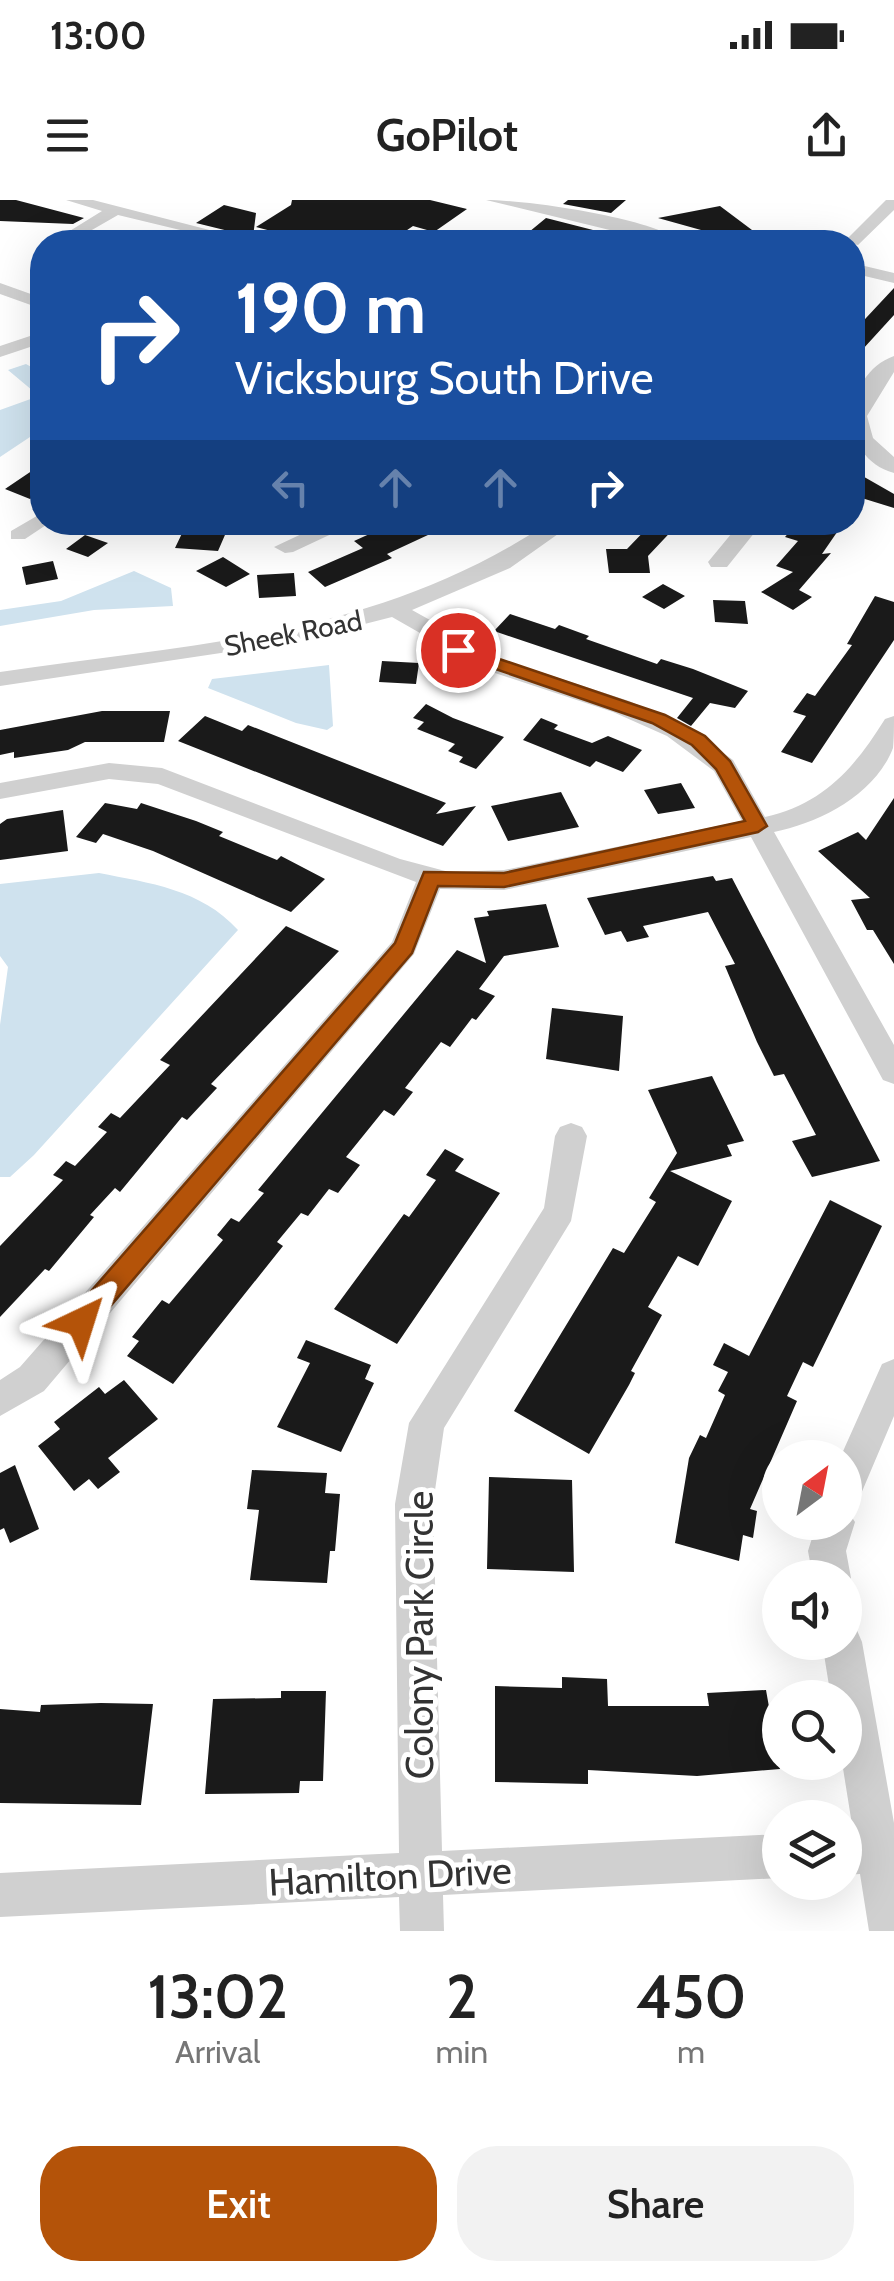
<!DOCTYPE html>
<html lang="en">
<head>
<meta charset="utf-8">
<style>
	:root { --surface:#fff; --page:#f2f2f2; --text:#222; --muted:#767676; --accent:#b45309 }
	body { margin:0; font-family:Cabin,sans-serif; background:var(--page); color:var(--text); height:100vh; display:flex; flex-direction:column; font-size:38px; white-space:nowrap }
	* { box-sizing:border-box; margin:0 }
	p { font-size:32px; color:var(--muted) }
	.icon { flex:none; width:55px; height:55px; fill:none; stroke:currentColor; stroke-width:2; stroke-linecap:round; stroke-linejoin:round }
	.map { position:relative; height:1731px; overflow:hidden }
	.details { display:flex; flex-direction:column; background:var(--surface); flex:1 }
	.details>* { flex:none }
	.banner { position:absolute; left:30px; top:30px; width:835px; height:305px; border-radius:40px; box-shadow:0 10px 40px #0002; background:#1a4fa0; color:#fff; overflow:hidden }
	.needle { width:65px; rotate:32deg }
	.tools { position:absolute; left:762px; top:1240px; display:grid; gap:20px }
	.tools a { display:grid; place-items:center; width:100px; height:100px; border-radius:50%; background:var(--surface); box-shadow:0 10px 40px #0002; font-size:50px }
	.pin { position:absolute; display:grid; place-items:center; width:85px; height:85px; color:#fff; margin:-42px; border:5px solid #fff; border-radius:50%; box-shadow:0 2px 10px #0007 }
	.me { position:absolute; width:110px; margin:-55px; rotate:41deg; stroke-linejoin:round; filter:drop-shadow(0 0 8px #0008) }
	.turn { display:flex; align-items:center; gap:35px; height:210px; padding:0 40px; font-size:45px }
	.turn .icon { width:130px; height:130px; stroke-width:2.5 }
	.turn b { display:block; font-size:70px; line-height:85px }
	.lanes { display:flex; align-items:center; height:95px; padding:0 40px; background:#0003; justify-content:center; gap:50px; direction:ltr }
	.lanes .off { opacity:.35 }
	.eta { display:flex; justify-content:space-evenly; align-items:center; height:170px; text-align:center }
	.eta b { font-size:60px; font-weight:600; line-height:70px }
	.cta { display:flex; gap:20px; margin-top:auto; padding:20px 40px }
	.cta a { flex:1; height:115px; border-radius:40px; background:var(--accent); color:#fff; font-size:40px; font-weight:600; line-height:115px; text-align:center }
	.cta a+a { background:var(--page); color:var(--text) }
	.status { display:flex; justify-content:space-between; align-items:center; height:70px; padding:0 50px; background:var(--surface); direction:ltr }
	.status svg { height:28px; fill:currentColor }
	header { display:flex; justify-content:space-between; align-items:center; height:130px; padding:0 40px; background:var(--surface); font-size:45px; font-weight:600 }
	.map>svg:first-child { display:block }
	.water { fill:#cfe2ee }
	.building { fill:#1a1a1a }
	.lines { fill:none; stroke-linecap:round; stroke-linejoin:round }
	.minor { fill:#d0d0d0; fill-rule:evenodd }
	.route { fill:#b45309; stroke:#753606; stroke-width:2.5 }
	.labels { text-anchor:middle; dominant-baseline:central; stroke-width:10; stroke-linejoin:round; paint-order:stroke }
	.far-street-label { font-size:28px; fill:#333; stroke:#fff }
	.near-street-label { font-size:38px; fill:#333; stroke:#fff }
</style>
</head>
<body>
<div class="status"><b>13:00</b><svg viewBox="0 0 49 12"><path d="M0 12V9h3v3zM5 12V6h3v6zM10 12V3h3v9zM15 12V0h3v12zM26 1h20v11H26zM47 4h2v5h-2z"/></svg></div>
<header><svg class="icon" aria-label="menu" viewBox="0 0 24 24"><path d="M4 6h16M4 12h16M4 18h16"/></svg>GoPilot<svg class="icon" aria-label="share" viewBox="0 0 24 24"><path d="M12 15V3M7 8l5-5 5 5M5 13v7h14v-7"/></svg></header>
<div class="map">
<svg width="894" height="1731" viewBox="0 0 894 1731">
	<rect width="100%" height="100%" fill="#fff"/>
	<!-- water -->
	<path class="water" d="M26,164L42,173V229L0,257V210L39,196L8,170Z
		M134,371L171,388L173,406L94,410L0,426V410L61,401Z
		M329,465L333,526L327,530L296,523L208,488L212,479Z
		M99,673C149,683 201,689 238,730L34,955L10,977H0V825L8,767L0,756V684Z"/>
	<!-- building -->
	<path class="building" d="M0,0H16L84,18L73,24L0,21Z
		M292,0H430L467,9L434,32L413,26L394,39L374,34L362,42H313L256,27L291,5Z
		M568,0H626L611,13L563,4Z
		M224,5L256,13L253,37L196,23Z
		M720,6L760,36L702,37L701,30L658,18Z
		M546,18L593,30L579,42L529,32Z
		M894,88V115L852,161V133Z
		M42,264V290L30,299L5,289Z
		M852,270L894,294V308L852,295Z
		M396,322H456L387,354L392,358L325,387L308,372L363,348L354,341Z
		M653,322H680L648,356L650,373H609L606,349H627Z
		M798,322H844L822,354L831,353L799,390L812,397L793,410L761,392L793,372L776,366L798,341L785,337Z
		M186,325L228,328L218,351L175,348Z
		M85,335L108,343L88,357L66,349Z
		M223,357L250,374L226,387L196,371Z
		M53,361L58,379L26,385L22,367Z
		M294,373L296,396L259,398L257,375Z
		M663,384L685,396L664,409L642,397Z
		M875,396L894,402V440L812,563L781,552L806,516L793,512L807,493L815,496L852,445L847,444Z
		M713,400L745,401L748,424L715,422Z
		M510,414L555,429L559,425L589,436L586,439L657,464L661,459L693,469L748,491L735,508L710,503L691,526L677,518L693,498L494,431Z
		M382,461L419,463L416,484L379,482Z
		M426,504L453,518L504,537L476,569L459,562L463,557L448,551L455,544L417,529L424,522L413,518Z
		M102,511H170L164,542H85L68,550L14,558V552L0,555V530Z
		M205,516L242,531L248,525L446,603L436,614L476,606L443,646L178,541Z
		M541,518L558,525L554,529L592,543L608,536L642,550L623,572L596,561L590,567L523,540Z
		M681,583L695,608L658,614L644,590Z
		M561,592L579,627L508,641L491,606Z
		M894,598V764L873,730H867L851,700L870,698L818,651L858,632L866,640Z
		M105,603L137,609L141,603L196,621L223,632L219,636L277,660L281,656L325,679L291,712L153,651L103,634L96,643L76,637Z
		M63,610L68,651L0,660V624L7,619Z
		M713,676L716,681L732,678L880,961L812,977L792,941L816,935L784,874L774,876L757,842L725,766L735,764L708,712L643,726L649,737L627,742L621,731L605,735L587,698Z
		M546,704L559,747L504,756L479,789L495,796L476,820L472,818L450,847L441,842L405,888L413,892L394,916L384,910L346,957L360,965L338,993L329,989L308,1016L301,1013L277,1042L283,1046L173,1184L127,1156L139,1141L132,1137L162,1100L169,1104L223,1040L217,1035L231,1018L239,1022L264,993L258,990L457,750L486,763L474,718L489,716L487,711Z
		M286,726L339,751L211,884L217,888L187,920L182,917L120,992L115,988L90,1015L94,1017L49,1071L45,1069L0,1117V1046L63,980L53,975L66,961L75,966L107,932L98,927L111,913L120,918L170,865L160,860Z
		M552,808L623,816L619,871L546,859Z
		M712,876L744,941L727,945L732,956L670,971L732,1001L698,1066L678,1056L648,1107L662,1115L631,1171L635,1173L629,1185L589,1254L514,1211L613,1048L624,1053L656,1002L649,998L677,953L648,890Z
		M445,949L464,959L455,971L500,993L397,1144L334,1109L404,1014L409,1017L436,980L426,975Z
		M830,1000L882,1026L813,1167L803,1162L787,1196L797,1201L750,1309L757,1311L753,1338L743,1335L739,1361L675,1343L689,1258L700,1235L706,1238L725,1195L718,1191L728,1172L713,1165L724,1143L749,1156Z
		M306,1140L371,1165L365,1179L374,1183L341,1252L277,1227L310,1163L297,1158Z
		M124,1180L158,1219L108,1258L120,1272L98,1289L89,1279L74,1291L38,1246L60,1229L54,1222L99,1187L105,1194Z
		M15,1265L39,1329L10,1343L4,1328L0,1330V1273Z
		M252,1270L327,1273L325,1293L340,1294L335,1351H330L327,1383L250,1380L259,1310L247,1309Z
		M489,1277L572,1280L574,1372L487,1369Z
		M562,1477L607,1479L608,1506H709L707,1493L766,1490L780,1569L697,1576L588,1570V1584L495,1582V1486L562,1488Z
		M281,1491H326L323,1581H300L299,1593L205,1594L213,1499L281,1498Z
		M101,1503L153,1504L141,1605L0,1603V1509L40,1512L41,1505Z"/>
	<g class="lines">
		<!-- minor -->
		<path class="minor" d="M66,0H93L256,42H230L118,15L71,42H52L102,11Z
			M486,0C528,0 652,18 683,42H659Z
			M886,0H894V10L858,45L844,42Z
			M852,63L894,73V83L852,73Z
			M0,83L42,98V109L0,94Z
			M42,132V143L0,157V146Z
			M894,156V172L867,216L873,238L894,257V273C833,255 845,173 894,156Z
			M42,313V322L49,323L25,339H11V331Z
			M327,322H357L293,352L285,353L274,347Z
			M550,322H575L510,368L412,410L500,459L629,501L684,525L733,560L765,617C824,604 855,567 885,519L894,516C894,526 894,539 893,548C875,595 819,623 774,632L894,845V884L883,880L751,637L504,690L440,689L414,754L44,1191L0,1216V1180L20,1167L392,742L416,682L158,584L109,579L0,599V583L109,563L162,568L400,659L449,672L504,670L742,621L714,571L667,536L613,512L483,469L392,417L294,442L0,486V472C201,442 374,438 550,322Z
			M741,322H763L727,367H711L708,362Z
			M571,923L582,927L587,936L571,1021L444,1228L433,1304L442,1651L780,1634V1678L443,1695L444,1731H400L399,1697L0,1717V1673L399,1653L395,1304L409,1223L544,1008L555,936L560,927Z
			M894,1159V1216L858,1301L845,1306V1258H840L882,1164Z
			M845,1307L855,1322L846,1351L851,1378L845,1392V1378H813L808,1351L817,1322H845Z
			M845,1423L856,1428L862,1442L894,1623V1731H869L860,1674L845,1675V1631H853L842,1562L845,1498H831L822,1442H845Z"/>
	</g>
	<!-- route -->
	<path class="route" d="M452,447H464L665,515L705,536L730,561L767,626L758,632L504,687L438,686L412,753L90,1130H72L68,1122L72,1113L395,743L424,672L504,673L745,621L716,569L692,545L652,523L452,454Z"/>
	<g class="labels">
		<!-- far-street labels -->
		<g class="far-street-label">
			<text transform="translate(293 433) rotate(-11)">Sheek Road</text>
		</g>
		<!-- near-street labels -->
		<g class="near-street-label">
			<text transform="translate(419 1435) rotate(-90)">Colony Park Circle</text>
			<text transform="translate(390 1676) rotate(-3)">Hamilton Drive</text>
		</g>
	</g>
</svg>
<div class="tools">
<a><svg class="needle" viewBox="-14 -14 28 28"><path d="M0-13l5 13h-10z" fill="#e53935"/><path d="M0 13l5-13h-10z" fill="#767676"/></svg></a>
<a><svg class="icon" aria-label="sound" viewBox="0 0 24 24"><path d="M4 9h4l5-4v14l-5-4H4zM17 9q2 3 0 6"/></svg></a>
<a><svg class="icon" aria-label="search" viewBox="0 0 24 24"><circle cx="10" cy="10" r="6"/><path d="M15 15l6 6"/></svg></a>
<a><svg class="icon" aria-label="layers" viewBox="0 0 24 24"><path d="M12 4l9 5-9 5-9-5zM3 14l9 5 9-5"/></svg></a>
</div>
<div class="pin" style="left:458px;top:450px;background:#d93025"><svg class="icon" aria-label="arrive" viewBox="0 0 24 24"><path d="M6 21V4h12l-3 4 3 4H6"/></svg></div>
<svg class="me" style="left:81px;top:1122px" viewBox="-20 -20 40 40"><path d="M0-17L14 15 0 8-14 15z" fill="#b45309" stroke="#fff" stroke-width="4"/></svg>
<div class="banner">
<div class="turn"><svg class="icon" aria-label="right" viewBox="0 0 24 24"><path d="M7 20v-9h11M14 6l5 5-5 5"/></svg><div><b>190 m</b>Vicksburg South Drive</div></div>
<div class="lanes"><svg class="icon off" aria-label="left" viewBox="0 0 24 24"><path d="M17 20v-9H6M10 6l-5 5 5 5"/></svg><svg class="icon off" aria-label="ahead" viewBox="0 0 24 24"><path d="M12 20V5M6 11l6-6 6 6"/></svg><svg class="icon off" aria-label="ahead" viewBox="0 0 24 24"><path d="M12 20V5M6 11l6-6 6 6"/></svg><svg class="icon" aria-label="right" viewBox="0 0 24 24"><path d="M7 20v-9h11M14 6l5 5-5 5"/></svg></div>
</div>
</div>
<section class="details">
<div class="eta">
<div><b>13:02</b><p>Arrival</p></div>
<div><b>2</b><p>min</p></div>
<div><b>450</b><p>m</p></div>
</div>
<div class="cta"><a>Exit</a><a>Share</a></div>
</section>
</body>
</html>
